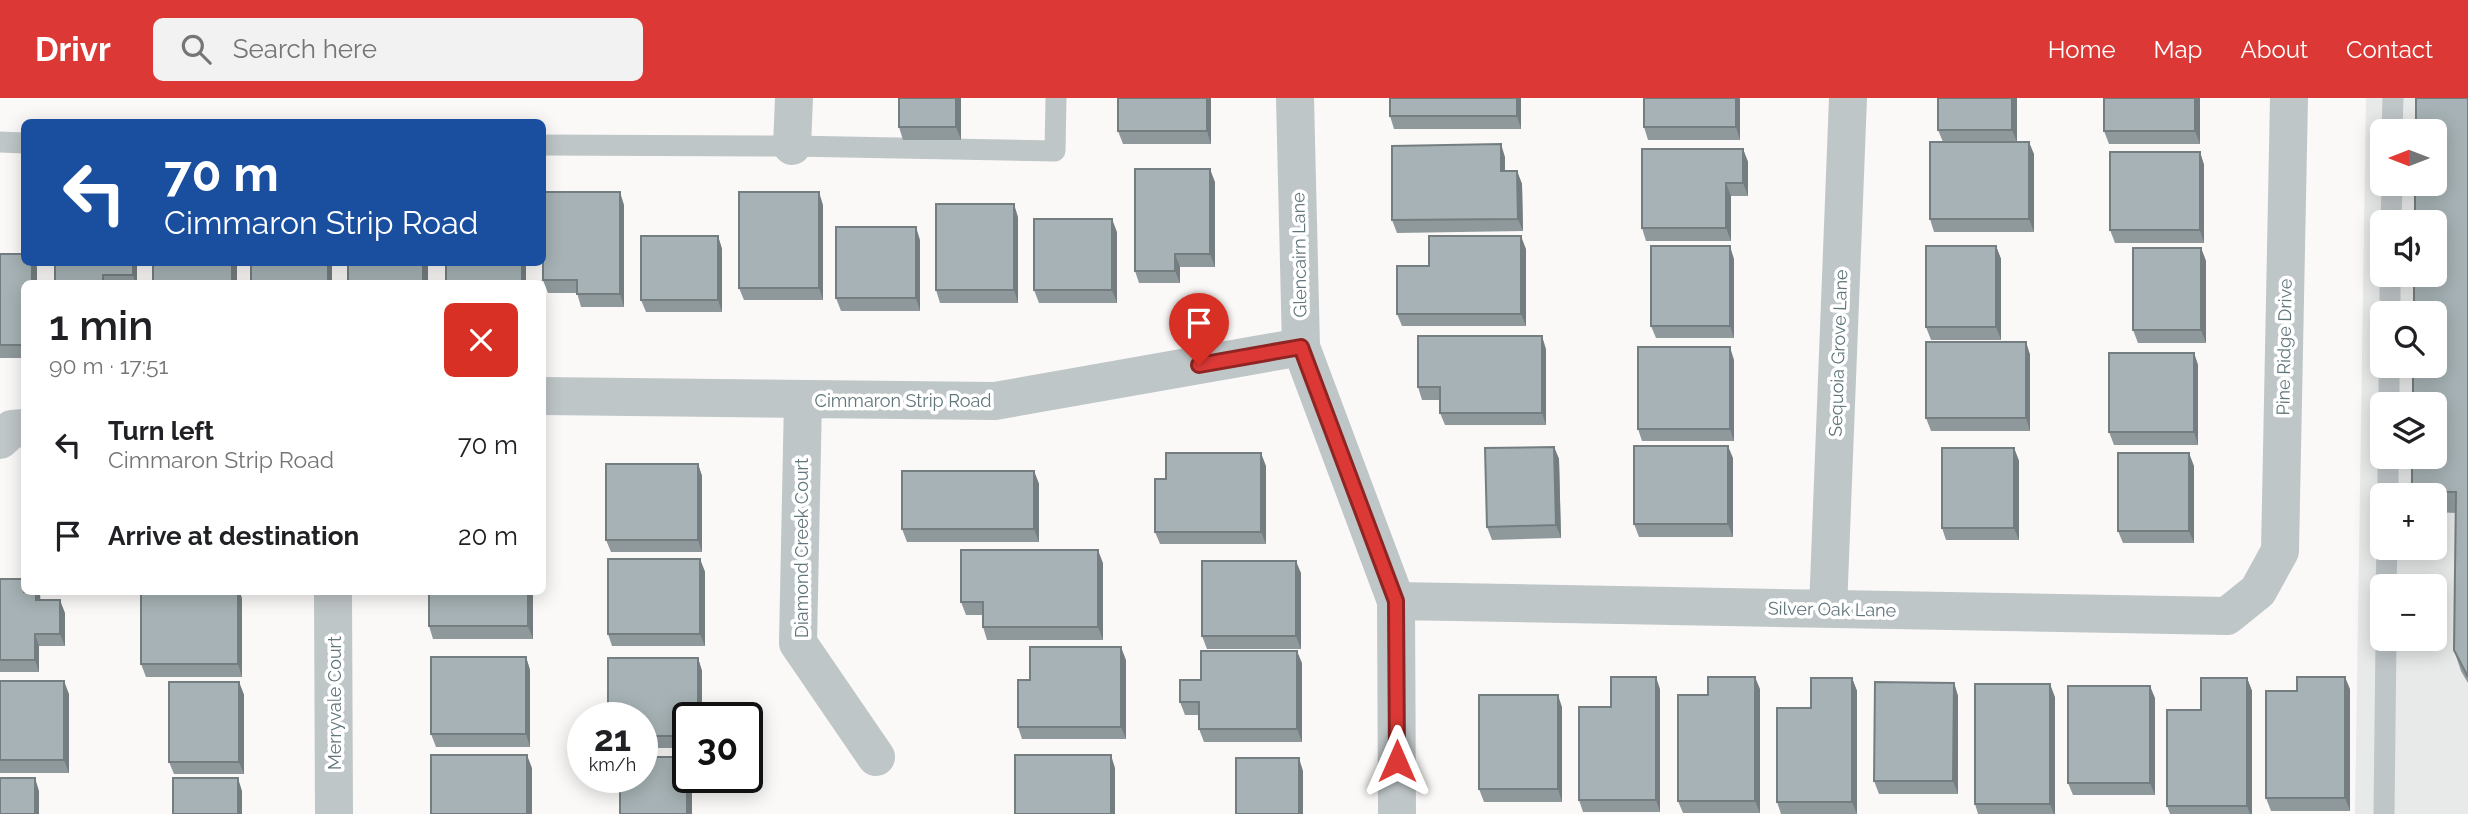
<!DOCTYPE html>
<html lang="en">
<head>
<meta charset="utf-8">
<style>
	:root { --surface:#fff; --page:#f2f2f2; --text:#202124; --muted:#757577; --accent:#dc3936 }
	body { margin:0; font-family:Raleway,sans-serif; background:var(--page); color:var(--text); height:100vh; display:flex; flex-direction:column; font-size:26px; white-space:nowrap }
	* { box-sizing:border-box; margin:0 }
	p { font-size:23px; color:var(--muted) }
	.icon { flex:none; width:38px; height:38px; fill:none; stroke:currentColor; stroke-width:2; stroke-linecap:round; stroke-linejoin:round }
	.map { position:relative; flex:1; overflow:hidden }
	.panel { position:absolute; left:21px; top:182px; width:525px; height:315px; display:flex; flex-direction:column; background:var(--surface); border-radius:10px; box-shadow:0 4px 18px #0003 }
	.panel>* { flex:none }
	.banner { position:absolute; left:21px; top:21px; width:525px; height:147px; border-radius:10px; box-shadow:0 4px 18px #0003; background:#1a4fa0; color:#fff; overflow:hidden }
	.needle { width:46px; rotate:270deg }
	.fabs { position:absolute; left:2370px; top:21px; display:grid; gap:14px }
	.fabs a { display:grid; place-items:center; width:77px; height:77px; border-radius:10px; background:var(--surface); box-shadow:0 4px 18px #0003; font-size:35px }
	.speed { position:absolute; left:567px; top:604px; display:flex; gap:14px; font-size:35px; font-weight:700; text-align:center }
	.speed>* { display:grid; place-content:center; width:91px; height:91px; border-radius:50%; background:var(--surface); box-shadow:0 4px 18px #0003; line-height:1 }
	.speed small { font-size:18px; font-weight:400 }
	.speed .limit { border:4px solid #111; border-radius:10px; background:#fff; color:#111 }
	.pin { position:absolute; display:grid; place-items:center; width:60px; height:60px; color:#fff; margin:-72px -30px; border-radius:50% 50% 50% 0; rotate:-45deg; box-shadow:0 0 7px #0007 }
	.pin .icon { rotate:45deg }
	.me { position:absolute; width:77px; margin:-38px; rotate:0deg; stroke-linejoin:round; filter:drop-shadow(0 0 5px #0008) }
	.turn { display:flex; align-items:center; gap:24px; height:147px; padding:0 28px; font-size:32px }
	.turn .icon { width:91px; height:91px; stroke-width:2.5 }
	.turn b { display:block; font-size:49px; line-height:60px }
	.round { display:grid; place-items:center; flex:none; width:74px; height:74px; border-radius:10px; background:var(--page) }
	.overview { display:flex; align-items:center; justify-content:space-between; height:119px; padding:0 28px }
	h1 { font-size:42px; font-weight:600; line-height:52px }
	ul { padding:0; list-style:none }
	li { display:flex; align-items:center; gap:21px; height:91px; padding:0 28px }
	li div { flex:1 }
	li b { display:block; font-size:26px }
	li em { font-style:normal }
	header { display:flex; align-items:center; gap:42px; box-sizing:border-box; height:98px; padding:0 35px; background:var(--accent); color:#fff }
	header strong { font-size:33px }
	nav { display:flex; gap:38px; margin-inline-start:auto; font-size:24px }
	.search { width:490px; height:63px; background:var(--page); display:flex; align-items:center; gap:18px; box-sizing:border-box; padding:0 24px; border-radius:10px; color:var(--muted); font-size:26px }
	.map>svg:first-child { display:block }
	.built { fill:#e8e9e9; fill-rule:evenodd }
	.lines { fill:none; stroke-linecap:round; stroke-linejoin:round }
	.service { stroke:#bfc6c7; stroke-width:21 }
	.minor { stroke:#bfc6c7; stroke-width:38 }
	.wall { fill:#8f999c }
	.shaded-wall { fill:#747d7f }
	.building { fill:#a6b2b5; stroke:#747d7f; stroke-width:2 }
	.route-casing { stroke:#8f2523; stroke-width:18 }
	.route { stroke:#dc3936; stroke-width:12 }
	.labels { text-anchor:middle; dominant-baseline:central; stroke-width:7; stroke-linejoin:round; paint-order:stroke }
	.street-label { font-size:18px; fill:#61767b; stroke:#fff }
</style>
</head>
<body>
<header>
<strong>Drivr</strong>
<div class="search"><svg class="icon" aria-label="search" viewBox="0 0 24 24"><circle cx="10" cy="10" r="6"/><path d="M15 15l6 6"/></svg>Search here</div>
<nav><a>Home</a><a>Map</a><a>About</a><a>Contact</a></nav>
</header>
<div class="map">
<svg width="2468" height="716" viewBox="0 0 2468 716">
	<rect width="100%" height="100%" fill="#faf9f8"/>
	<!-- built -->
	<path class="built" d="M2366,0H2468V716H2355ZM2382,33H2434V86H2382ZM2382,124H2434V177H2382ZM2382,215H2434V268H2382ZM2382,306H2434V359H2382ZM2382,397H2434V450H2382ZM2382,488H2434V541H2382Z"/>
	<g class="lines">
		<!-- service -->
		<path class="service" d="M2392,33L2393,0
			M0,44L24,45
			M542,47L792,48L1055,53L1056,0
			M2391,124L2392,86
			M2390,215V177
			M2389,306V268
			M2388,397V359
			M2386,488L2387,450
			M2384,716L2386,541"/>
		<!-- minor -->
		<path class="minor" d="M1295,0L1301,249L1396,503L1397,716
			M792,48L794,0
			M542,298L995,303L1301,249
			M803,301L798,545L876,659
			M0,342L12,331L24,330
			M333,494L334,716
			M1396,503L2227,518L2258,493L2280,453L2289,0
			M1828,511L1848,0"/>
	</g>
	<!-- wall -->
	<path class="wall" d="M961,0V42H903L899,29Z
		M1211,0V46H1123L1118,33Z
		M1521,0V31H1394L1390,18Z
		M1740,0V42H1648L1644,29Z
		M2017,0V44L2034,56V134H1934L1930,121L1943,44L1938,32Z
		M2200,0V46H2109L2104,33Z
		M2468,0V585L2461,573L2454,552L2456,415L2434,414V397H2413L2412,394Z
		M1743,51L1748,64V98H1731V143H1646L1642,130Z
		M2200,54L2204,67V145H2115L2110,132Z
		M1505,59V73H1517L1522,86L1523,133L1397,135L1392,122Z
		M1215,84V169H1180V185H1139L1135,173Z
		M624,107V209H581L577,195H548L543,182Z
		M823,107V202H744L739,190Z
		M1018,119V205H940L936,192Z
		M1117,134V205H1039L1034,192Z
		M718,138L722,151V214H646L641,202Z
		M920,142V213H841L836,200Z
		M1996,148L2001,161V242H1931L1926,229Z
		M2201,150L2206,163V245H2138L2133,232Z
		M1526,151V228H1402L1397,216L1429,168Z
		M0,156L37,169V186H24V260H0Z
		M1734,161V240H1656L1651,228Z
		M137,164V186H55Z
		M237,164V186H154L153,183Z
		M2026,244L2030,257V333H1931L1926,320Z
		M1546,251V327H1445L1440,315V302H1422L1418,289Z
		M2194,255L2198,267V347H2114L2109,334Z
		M1734,262V343H1642L1638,331Z
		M1554,349L1559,361L1561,440L1492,442L1487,429Z
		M2014,350L2019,363V442H1946L1942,430Z
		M1733,360V439H1639L1634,426Z
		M698,366L702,378V454H611L606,442Z
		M1266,368V446H1160L1155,434Z
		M2194,368V445H2123L2118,433Z
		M1034,373L1039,386V444H907L902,431Z
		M700,461L705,474V548H612L608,536Z
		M1103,465V542H987L983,529V517H966L961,504Z
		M1301,475V551H1207L1202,538Z
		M0,481L65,515V548H39V574H0Z
		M141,494H240L242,501V579H146L141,566Z
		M533,494V541H433L429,528Z
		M526,559L530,572V649H436L431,636Z
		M698,560L702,573V620H688V650H642V620Z
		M1126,562V641H1022L1018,629L1030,582Z
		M1302,565V644H1204L1199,631V617H1185L1180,604L1201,582Z
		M1852,580L1857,593V716H1781L1777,704L1811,610Z
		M2247,580L2252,593V716H2170L2167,708L2201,612Z
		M0,583L69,596V675H0Z
		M239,584L244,597V676H174L169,664Z
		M1954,585L1958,598V696H1879L1874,683Z
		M1660,591V714H1583L1579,702L1611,609Z
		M1760,591V715H1683L1678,703L1708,597Z
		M2350,591V713H2271L2266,700L2297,593Z
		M2055,599V716H1978L1975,706Z
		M2155,600V697H2073L2068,685Z
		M1562,609V704H1484L1479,691Z"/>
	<!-- shaded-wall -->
	<path class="shaded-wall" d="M956,0H961V42L956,29Z
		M1207,0H1211V46L1207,33Z
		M1517,0H1521V31L1517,18Z
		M1736,0H1740V42L1736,29Z
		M2012,0H2017V44L2012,32Z
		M2195,0H2200V46L2195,33Z
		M2029,44L2034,56V134L2029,121Z
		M1501,46L1505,59V86L1501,73Z
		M1743,51L1748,64V98L1743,85Z
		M2200,54L2204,67V145L2200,132Z
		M1210,71L1215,84V169L1210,156Z
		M1517,73L1522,86L1523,133L1518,121Z
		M1726,85L1731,98V143L1726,130Z
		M620,94L624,107V209L620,196Z
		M819,94L823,107V202L819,190Z
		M1014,106L1018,119V205L1014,192Z
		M1112,121L1117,134V205L1112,192Z
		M916,129L920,142V213L916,200Z
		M718,138L722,151V214L718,202Z
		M1521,138L1526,151V228L1521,216Z
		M1730,148L1734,161V240L1730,228Z
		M1996,148L2001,161V242L1996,229Z
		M2201,150L2206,163V245L2201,232Z
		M1175,156L1180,169V185L1175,173Z
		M32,164H35L37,169V186H32Z
		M133,164H137V186H136L133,177Z
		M232,164H237V186H233L232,183Z
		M328,164H332V186H328Z
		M423,164H428V186H423Z
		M522,164H526V186H522Z
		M1542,238L1546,251V327L1542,315Z
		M2026,244L2030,257V333L2026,320Z
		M1730,249L1734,262V343L1730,331Z
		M2194,255L2198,267V347L2194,334Z
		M1728,348L1733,360V439L1728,426Z
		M1554,349L1559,361L1561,440L1556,427Z
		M2014,350L2019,363V442L2014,430Z
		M1261,355L1266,368V446L1261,434Z
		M2189,355L2194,368V445L2189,433Z
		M698,366L702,378V454L698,442Z
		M1034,373L1039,386V444L1034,431Z
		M1098,452L1103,465V542L1098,529Z
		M700,461L705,474V548L700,536Z
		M1296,463L1301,475V551L1296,538Z
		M36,494H40L41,515L36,502Z
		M238,494H240L242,501V579L238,566Z
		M528,494H533V541L528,528Z
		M60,502L65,515V548L60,536Z
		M35,536L39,548V574L35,562Z
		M1121,549L1126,562V641L1121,629Z
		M1297,553L1302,565V644L1297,631Z
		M526,559L530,572V649L526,636Z
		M698,560L702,573V620H698Z
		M1656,579L1660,591V714L1656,702Z
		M1755,579L1760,591V715L1755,703Z
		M2345,579L2350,591V713L2345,700Z
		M1852,580L1857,593V716L1852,704Z
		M2247,580L2252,593V716H2250L2247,708Z
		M64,583L69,596V675L64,662Z
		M239,584L244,597V676L239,664Z
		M1954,585L1958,598V696L1953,683Z
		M2050,586L2055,599V716H2054L2050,706Z
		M2150,588L2155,600V697L2150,685Z
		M1558,597L1562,609V704L1558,691Z
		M527,657L532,670V716H527Z
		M1111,657L1115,670V716H1111Z
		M687,659L688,679H692V716H687Z
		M1299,660L1303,673V716H1299Z
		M35,680L39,693V716H35Z
		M238,680L242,693V716H238Z"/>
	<!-- building -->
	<path class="building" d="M899,0H956V29H899Z
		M1118,0H1207V33H1118Z
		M1390,0H1517V18H1390Z
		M1644,0H1736V29H1644Z
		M1938,0H2012V32H1938Z
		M2104,0H2195V33H2104Z
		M2416,0H2468V579L2454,552L2456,394H2412V359H2434V306H2413V268H2434V215H2414V177H2434V124H2415V86H2434V33H2416Z
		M1930,44H2029V121H1930Z
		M1501,46V73H1517L1518,121L1392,122V48Z
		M1642,51H1743V85H1726V130H1642Z
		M2110,54H2200V132H2110Z
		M1135,71H1210V156H1175V173H1135Z
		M543,94H620V196H577V182H543Z
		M739,94H819V190H739Z
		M936,106H1014V192H936Z
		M1034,121H1112V192H1034Z
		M836,129H916V200H836Z
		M641,138H718V202H641Z
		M1429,138H1521V216H1397V168H1429Z
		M1651,148H1730V228H1651Z
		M1926,148H1996V229H1926Z
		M2133,150H2201V232H2133Z
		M0,156H24V164H32V186H24V247H0Z
		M55,164H133V177H103V186H55Z
		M153,164H232V183H153Z
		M251,164H328V186H251Z
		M348,164H423V186H348Z
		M446,164H522V186H446Z
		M1418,238H1542V315H1440V289H1418Z
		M1926,244H2026V320H1926Z
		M1638,249H1730V331H1638Z
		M2109,255H2194V334H2109Z
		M1634,348H1728V426H1634Z
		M1554,349L1556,427L1487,429L1485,350Z
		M1942,350H2014V430H1942Z
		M1166,355H1261V434H1155V381H1166Z
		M2118,355H2189V433H2118Z
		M606,366H698V442H606Z
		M902,373H1034V431H902Z
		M961,452H1098V529H983V504H961Z
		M608,461H700V536H608Z
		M1202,463H1296V538H1202Z
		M0,481H24V494H36V502H60V536H35V562H0Z
		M141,494H238V566H141Z
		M429,494H528V528H429Z
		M1030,549H1121V629H1018V582H1030Z
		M1201,553H1297V631H1199V604H1180V582H1201Z
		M431,559H526V636H431Z
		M608,560H698V620H688V638H642V620H608Z
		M1611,579H1656V702H1579V609H1611Z
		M1708,579H1755V703H1678V597H1708Z
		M2297,579H2345V700H2266V593H2297Z
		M1811,580H1852V704H1777V610H1811Z
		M2201,580H2247V708H2167V612H2201Z
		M0,583H64V662H0Z
		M169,584H239V664H169Z
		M1875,584L1954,585L1953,683H1874Z
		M1975,586H2050V706H1975Z
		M2068,588H2150V685H2068Z
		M1479,597H1558V691H1479Z
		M431,657H527V716H431Z
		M1015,657H1111V716H1015Z
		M642,659H687V716H620V679H642Z
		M1236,660H1299V716H1236Z
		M0,680H35V716H0Z
		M173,680H238V716H173Z"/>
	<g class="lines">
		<defs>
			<path id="route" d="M1199,267L1301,249L1396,503L1397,663"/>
		</defs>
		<!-- route casing -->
		<use href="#route" class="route-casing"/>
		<!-- route -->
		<use href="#route" class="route"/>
	</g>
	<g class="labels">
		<!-- street labels -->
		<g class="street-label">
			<text transform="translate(1299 157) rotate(-91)">Glencairn Lane</text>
			<text transform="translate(2284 249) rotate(-89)">Pine Ridge Drive</text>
			<text transform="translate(1838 255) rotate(-88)">Sequoia Grove Lane</text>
			<text x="903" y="302">Cimmaron Strip Road</text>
			<text transform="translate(801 450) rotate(-90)">Diamond Creek Court</text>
			<text transform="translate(1832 511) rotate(1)">Silver Oak Lane</text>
			<text transform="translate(334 605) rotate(-90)">Merryvale Court</text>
		</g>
	</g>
</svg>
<div class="fabs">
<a><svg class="needle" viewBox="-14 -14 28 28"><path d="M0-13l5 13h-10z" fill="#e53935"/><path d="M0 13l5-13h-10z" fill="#757577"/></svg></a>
<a><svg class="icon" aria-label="sound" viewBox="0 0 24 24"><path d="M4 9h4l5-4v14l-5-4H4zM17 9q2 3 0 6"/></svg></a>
<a><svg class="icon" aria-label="search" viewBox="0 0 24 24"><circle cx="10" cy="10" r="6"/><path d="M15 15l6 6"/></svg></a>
<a><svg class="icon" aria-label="layers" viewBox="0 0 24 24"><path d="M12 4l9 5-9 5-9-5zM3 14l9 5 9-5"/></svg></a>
<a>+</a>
<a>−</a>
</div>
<div class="speed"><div>21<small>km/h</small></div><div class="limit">30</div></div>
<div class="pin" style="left:1199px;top:267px;background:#d93025"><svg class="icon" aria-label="arrive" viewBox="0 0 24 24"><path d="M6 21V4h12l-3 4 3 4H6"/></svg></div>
<svg class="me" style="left:1397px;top:663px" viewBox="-20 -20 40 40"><path d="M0-17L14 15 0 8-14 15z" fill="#dc3936" stroke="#fff" stroke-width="4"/></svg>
<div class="banner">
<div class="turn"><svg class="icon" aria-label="left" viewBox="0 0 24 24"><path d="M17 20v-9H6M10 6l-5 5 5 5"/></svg><div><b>70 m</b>Cimmaron Strip Road</div></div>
</div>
<section class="panel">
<div class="overview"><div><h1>1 min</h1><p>90 m · 17:51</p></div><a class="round" style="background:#d93025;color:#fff"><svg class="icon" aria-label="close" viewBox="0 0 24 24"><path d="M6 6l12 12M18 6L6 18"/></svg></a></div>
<ul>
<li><svg class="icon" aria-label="left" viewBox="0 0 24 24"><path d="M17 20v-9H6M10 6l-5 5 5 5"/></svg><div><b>Turn left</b><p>Cimmaron Strip Road</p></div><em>70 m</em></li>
<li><svg class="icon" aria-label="arrive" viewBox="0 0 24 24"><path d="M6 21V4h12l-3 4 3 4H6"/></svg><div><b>Arrive at destination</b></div><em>20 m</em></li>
</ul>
</section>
</div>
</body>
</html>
